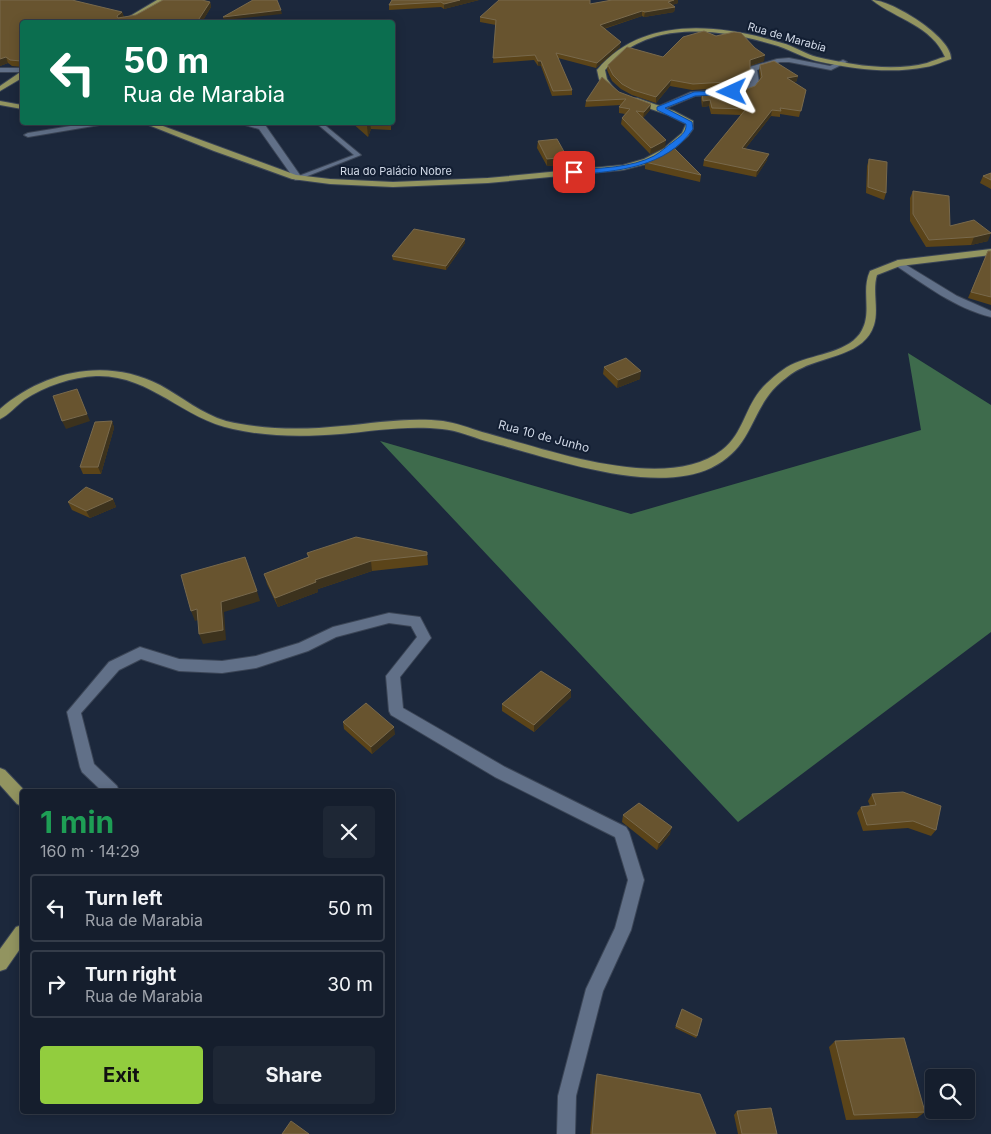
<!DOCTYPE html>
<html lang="en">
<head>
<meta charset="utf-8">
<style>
	:root { --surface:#151e2d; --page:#1e2735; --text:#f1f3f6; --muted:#9da2aa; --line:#343c49; --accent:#92cd3e }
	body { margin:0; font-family:Inter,sans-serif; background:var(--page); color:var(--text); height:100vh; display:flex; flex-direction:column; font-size:19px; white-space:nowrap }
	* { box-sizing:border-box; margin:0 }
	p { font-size:16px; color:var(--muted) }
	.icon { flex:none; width:28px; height:28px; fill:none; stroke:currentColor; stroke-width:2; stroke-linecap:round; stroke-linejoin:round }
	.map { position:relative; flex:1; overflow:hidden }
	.side { position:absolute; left:20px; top:789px; width:375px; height:325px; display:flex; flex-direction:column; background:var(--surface); border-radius:5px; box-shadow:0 2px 12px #0003,0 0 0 1px var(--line) }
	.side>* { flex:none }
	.banner { position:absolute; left:20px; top:20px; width:375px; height:105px; border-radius:5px; box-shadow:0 2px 12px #0003,0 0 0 1px var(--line); background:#0b6e4f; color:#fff; overflow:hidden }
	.buttons { position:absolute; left:925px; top:1069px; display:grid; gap:10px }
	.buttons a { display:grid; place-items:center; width:50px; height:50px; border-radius:5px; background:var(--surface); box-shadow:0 2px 12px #0003,0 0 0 1px var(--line); font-size:25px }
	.pin { position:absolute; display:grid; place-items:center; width:42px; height:42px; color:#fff; margin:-21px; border-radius:10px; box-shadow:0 2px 8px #0006 }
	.me { position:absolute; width:55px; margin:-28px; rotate:269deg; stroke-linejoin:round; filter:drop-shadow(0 0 4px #0008) }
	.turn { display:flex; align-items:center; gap:18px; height:105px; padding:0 20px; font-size:22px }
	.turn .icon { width:65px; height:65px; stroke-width:2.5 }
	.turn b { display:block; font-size:35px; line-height:42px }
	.round { display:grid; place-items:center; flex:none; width:52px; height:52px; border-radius:5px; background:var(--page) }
	.head { display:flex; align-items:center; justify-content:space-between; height:85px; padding:0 20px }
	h1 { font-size:30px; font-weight:700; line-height:38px; color:#1e9e55 }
	.action { display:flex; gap:10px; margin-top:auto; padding:10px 20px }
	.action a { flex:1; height:58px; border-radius:5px; background:var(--accent); color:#111; font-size:20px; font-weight:700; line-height:58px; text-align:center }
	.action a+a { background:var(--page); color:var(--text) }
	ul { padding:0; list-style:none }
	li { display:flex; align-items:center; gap:15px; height:68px; margin:0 10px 8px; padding:0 10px; border:2px solid var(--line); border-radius:5px }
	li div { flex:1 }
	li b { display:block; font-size:19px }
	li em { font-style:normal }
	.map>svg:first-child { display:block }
	.forest { fill:#3e6b4c }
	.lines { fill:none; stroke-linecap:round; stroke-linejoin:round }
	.lane-casing { stroke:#3b4556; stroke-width:2 }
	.street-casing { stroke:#3b4556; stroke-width:2 }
	.primary-casing { stroke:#3b4556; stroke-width:2 }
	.lane { fill:#617088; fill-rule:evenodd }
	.street { fill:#617088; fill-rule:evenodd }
	.primary { fill:#929460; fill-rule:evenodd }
	.wall { fill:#5b4419 }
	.shaded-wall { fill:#3c321d }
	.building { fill:#68542f; stroke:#78694c }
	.route { fill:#1a73e8; stroke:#114b97 }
	.labels { text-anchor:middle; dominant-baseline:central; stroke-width:4; stroke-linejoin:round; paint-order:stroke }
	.far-street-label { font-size:11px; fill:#d2dae8; stroke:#121e32 }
	.street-label { font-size:12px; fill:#d2dae8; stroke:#121e32 }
</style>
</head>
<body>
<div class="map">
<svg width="991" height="1134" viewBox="0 0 991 1134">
	<rect width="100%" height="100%" fill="#1c283c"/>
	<!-- forest -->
	<path class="forest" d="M908,353L991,405V632L738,822L380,441L631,514L921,430Z"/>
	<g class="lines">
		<defs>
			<path id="lane" d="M315,122H321L361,155L300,179H296V177L354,155Z"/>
			<path id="street" d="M789,58L830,66L843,60L847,62L831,70L789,62H780L757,70L759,82L753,90L746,93L695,96L662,110L655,108L691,92L742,89L751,82L750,67L777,59Z
				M0,68H22V72H0Z
				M95,122H117L28,137L24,135L28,133Z
				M235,122H261L265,125L302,178L301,180H295L259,129Z
				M898,260L957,296L991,311V317C955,308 925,285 895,265L893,263Z
				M389,613L420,617L431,638L400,677L403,708L505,767L626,827L629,832L644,880L631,930L603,991L576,1096L575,1134H557L558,1096L586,989L615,928L628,880L615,837L495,777L391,715L389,711L386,676L417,637L411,626L389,623L336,637L308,651L256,668L222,673L179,671L141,659L119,670L81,713L94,764L117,786L119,791H102L82,772L80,767L67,712L109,662L140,647L179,659L222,661L256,656L299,643L333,627Z"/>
			<path id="primary" d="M157,0H165L127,22H120Z
				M872,0C892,0 953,38 951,59C943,61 935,66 926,67C891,74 855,69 821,62C805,59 793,51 778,46C729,31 664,20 621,54C615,59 610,65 605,70L607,79L616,91L615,93H609L599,79L597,70C643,15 720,24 782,43C794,46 805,54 817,57C851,65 893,72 927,63C933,61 939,58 945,57C932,26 896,19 872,0Z
				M19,73H22V78L0,91V86Z
				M631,98H637L674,111L693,121V129L688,136L669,153L650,163L623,170L488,183L393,187L330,184L292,179L214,151L141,122H152L296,175L330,179L393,182L488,178L623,165L644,159L663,149L682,133L686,124L668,115L631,102Z
				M0,101L22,105V109L0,105Z
				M991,249V255L900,266L877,275C872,291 879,309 874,325C865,355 825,356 802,368C794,371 787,377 781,382C750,408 755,447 711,468C652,496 547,457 486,441C472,437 457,430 442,429C408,425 373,431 340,434C304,437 268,437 233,429C183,419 149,374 96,376C72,377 45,386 24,400C16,406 9,415 0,419V409C44,371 106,357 160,385C182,397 202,414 226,421C264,430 304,430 342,426C375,423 410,417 443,421C456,423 470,428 482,432C546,449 665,494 722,450C744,433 745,406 763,387C772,378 783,368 795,363C815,354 851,352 862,330C872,312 861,290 870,271L898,260Z
				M0,768L5,770L25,791H22V806L17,804L0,785Z
				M22,925V946L6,969L0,971V949L16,927Z"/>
		</defs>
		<!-- lane casing -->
		<use href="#lane" class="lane-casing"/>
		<!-- street casing -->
		<use href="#street" class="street-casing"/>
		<!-- primary casing -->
		<use href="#primary" class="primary-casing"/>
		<!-- lane -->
		<use href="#lane" class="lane"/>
		<!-- street -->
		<use href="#street" class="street"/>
		<!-- primary -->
		<use href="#primary" class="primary"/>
	</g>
	<!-- wall -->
	<path class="wall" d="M0,0L122,12L124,17L210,2L211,7L202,22H22V73V67L12,66L8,63L0,66Z
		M392,0H479L444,9L441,7L389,10V5Z
		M612,0H678V3L672,5L675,7L674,12L644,17L642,16L604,29L620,47L596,68L558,58L572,90V95L552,96L541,66H538L534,60L493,63L496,25L480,22V17L590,4Z
		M663,57L764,61L750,66L749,81L741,87L692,90L670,86L656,103L632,95L621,89L612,81L607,70L608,65Z
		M760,65L798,76L796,82H794L806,90L799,117L780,114V117L771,116L745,149L767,160L756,177L703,166L704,160L741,115L711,114L709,106L702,107L701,98L702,92L747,89L755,86L760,79L759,71Z
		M619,92L650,110L643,118L665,147L650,154L621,124L622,118L625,114L619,113V107L621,105L585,107L586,101Z
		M351,122H391V130L371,129L368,137Z
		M538,141L567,164L547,166L537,148Z
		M869,159L886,193L884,200L866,193L867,166Z
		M645,162L701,175L700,182L645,169Z
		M991,173V189L980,183L983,176Z
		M913,191L950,226L988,241L971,245L926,247L910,221V198Z
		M465,239V243L446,270L393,260L392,256Z
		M988,251H991V305L968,298Z
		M604,367L640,379L617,388L603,374Z
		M112,421L114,428L101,474H83L80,467Z
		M113,499L116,507L90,518L72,510L68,502Z
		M427,552L428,565L372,571L318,589V592L278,607L267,584L264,574L308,557L307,553Z
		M571,690V697L534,732L502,711V704Z
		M343,722L395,734L372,754L344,729Z
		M872,794L936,830L931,836L908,828L863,831L857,813L861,807L870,806L868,801Z
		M623,815L670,834L657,850L622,822Z
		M682,1009L697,1036L696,1038L675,1028Z
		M835,1041L925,1112L917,1118L846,1120L829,1047Z
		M597,1074L716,1134H590L595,1082Z
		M737,1111L777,1134H738L734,1115Z"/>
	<!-- shaded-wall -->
	<path class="shaded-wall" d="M460,0H479L444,9V4Z
		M674,0H678V3L667,7L668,2Z
		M210,2L211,7L202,22H197Z
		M675,7L674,12L644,17L645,12Z
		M281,10L282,14L224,20L223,17Z
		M642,11V16L599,30L600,25Z
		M122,12L124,18L118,22L117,16Z
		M621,42L620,47L596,68L597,63Z
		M765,55L764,61L748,66L750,60Z
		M6,57L8,63L0,66V59Z
		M538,61H541V66H538Z
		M750,75L749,81L741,87L742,81Z
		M798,76L796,82L786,84L787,78Z
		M671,80L670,86L656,103V97Z
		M710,100L709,106L702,107L703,101Z
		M651,104L650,110L643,118L644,112Z
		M772,110L771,116L741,154L742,148Z
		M368,122H370L371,129L368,137L367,126Z
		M666,140L665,147L650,154L651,148Z
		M769,154L767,160L756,177L757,171Z
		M567,157V164L547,166V159Z
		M991,233L988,241L971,245L974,237Z
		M465,239V243L446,270V266Z
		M641,371L640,379L617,388L618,380Z
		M77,389L90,421L66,429L62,421Z
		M112,421L114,428L101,474L98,467Z
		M113,499L116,507L90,518L86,511Z
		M371,561L372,571L318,589V592L278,607L275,598L315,580Z
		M257,591L260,601L224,612L226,640L203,644L199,634L221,602Z
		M197,609L201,619L195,621L191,611Z
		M571,690V697L534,732V725Z
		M394,727L395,734L372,754L371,747Z
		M672,827L670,834L657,850L659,843Z"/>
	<!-- building -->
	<path class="building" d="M0,0H72L122,12L117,16L118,18L136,15L163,0H202L210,2L197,22H22V71L21,61L10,60L6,57L0,59Z
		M253,0H277L281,10L223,17Z
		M392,0H460L444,4L441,2L389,5Z
		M499,0H590V4L612,0H674L668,2L675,7L645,12L642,11L600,25L621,42L597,63L556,53L572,90L553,91L541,61H538L535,55L493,58L496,20L480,17Z
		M704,31L716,36L734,32L741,33L755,48L765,55L750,60V75L742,81L693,84L671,80L656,97L633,90L622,84L613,75L608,65L627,47L663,57L683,37Z
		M774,61L798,76L787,78L806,90L801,111L780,108L781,111L772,110L742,148L769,154L757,171L704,160L746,109L712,108L710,100L703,101L702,92L747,89L755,86L762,77L760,65Z
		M602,77L619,92L651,104L644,112L636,111L666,140L651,148L622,118L630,109L619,107L626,99L586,101Z
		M363,122H368L367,126Z
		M557,139L567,157L547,159L538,141Z
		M673,147L701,175L645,162Z
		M869,159L887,162L886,193L868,187Z
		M991,173V180L983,176Z
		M913,191L949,196L950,226L974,220L991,233L974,237L929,240L913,214Z
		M414,229L465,239L446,266L392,256Z
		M988,251H991V297L971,292Z
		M626,358L641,371L618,380L604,367Z
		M77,389L87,414L62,421L53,396Z
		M112,421L98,467H80L95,422Z
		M86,487L113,499L86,511L68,502Z
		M356,537L427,552V555L371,561L315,580L316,582L275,598L264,574L309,557L307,553Z
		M245,557L257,591L221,602L223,630L199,634L197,609L191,611L181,575Z
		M541,671L571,690L534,725L502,704Z
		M366,703L394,727L371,747L343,722Z
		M903,792L941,806L936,830L913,821L867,825L861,807L876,805L872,794Z
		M639,803L672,827L659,843L623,815Z
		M682,1009L702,1019L697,1036L676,1026Z
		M904,1038L925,1112L854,1115L835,1041Z
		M597,1074L700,1094L716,1134H592Z
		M771,1108L777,1134H742L737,1111Z
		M291,1121L309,1134H282Z"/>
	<!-- route -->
	<path class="route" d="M732,90L734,91V94L695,96L665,108L692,122L693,129C666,168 617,171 574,175L570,172L574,170C600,168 631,168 654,156C661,152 667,146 673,142C679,137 687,133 686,124L657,110V107L694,92Z"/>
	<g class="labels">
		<!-- far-street labels -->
		<g class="far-street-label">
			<text transform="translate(787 37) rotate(16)">Rua de Marabia</text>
			<text x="396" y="171">Rua do Palácio Nobre</text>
		</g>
		<!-- street labels -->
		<g class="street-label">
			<text transform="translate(544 436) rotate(15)">Rua 10 de Junho</text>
		</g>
	</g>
</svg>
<div class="buttons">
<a><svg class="icon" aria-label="search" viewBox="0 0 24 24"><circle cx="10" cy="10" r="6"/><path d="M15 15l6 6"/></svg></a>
</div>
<div class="pin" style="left:574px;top:172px;background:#d93025"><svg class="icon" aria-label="arrive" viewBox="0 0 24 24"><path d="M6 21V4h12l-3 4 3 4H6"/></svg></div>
<svg class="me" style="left:732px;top:92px" viewBox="-20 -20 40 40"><path d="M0-17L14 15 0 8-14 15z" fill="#1a73e8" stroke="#fff" stroke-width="4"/></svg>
<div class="banner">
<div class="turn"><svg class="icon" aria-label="left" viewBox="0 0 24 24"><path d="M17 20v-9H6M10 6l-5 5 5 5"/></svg><div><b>50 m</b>Rua de Marabia</div></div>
</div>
<section class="side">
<div class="head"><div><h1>1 min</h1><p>160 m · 14:29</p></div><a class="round"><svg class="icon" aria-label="close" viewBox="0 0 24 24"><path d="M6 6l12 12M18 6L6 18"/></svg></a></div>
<ul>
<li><svg class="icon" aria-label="left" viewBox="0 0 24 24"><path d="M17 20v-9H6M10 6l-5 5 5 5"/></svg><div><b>Turn left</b><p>Rua de Marabia</p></div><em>50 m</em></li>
<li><svg class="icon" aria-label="right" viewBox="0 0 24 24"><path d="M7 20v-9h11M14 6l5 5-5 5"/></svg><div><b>Turn right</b><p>Rua de Marabia</p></div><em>30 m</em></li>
</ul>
<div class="action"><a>Exit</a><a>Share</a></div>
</section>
</div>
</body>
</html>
